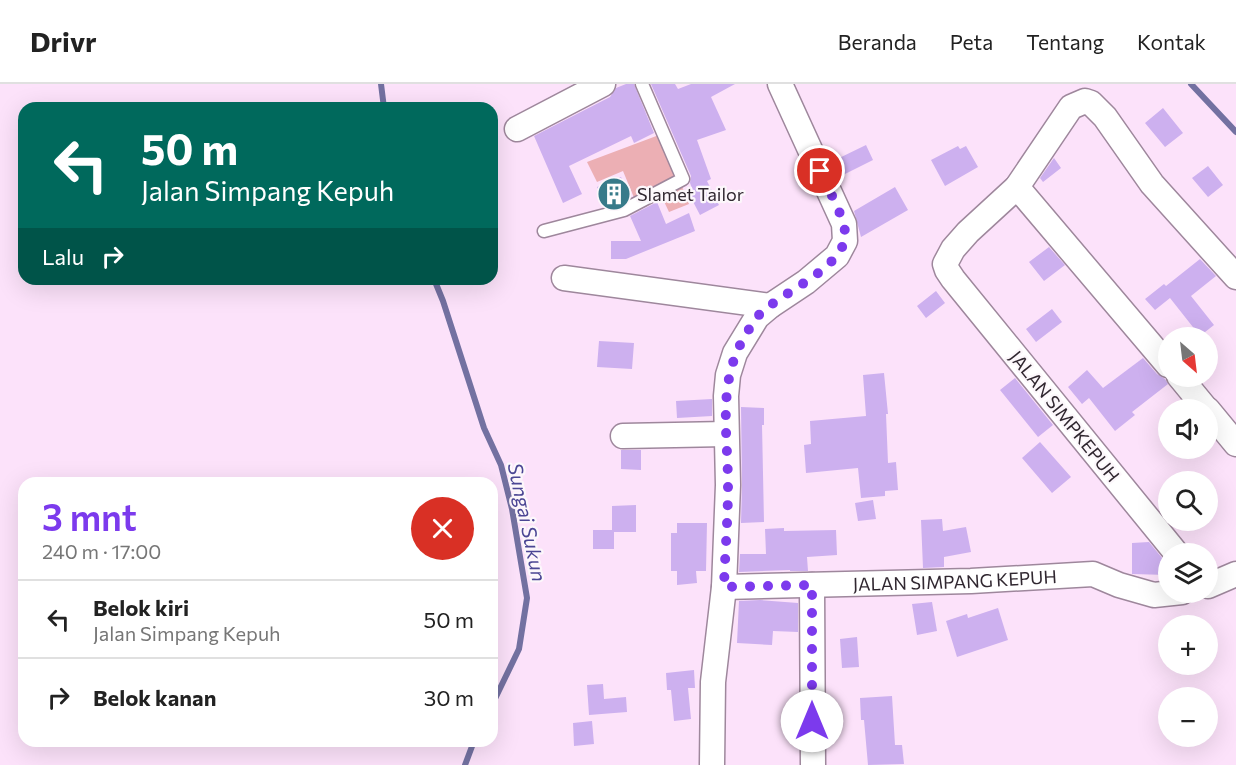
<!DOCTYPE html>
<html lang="id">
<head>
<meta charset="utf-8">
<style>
	:root { --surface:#fff; --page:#f6f6f6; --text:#222; --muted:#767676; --line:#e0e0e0; --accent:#7c3aed }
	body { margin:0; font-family:Commissioner,sans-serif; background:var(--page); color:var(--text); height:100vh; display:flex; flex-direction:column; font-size:22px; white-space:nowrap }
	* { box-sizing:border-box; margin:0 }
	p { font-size:20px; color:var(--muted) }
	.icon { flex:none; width:33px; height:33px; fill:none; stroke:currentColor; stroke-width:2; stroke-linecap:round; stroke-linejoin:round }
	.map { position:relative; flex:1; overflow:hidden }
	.panel { position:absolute; left:18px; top:393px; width:480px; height:270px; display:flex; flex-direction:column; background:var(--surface); border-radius:18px; box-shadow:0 6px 24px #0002 }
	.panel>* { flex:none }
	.hud { position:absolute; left:18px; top:18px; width:480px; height:183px; border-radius:18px; box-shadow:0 6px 24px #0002; background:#00695c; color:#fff; overflow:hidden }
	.needle { width:39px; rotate:152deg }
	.tools { position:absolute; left:1158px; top:243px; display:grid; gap:12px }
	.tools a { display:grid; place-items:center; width:60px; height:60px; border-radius:50%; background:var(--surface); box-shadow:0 6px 24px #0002; font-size:30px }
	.pin { position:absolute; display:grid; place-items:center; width:51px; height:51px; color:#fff; margin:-26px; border:3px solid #fff; border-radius:50%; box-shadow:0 2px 6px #0007 }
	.me { position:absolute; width:66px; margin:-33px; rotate:0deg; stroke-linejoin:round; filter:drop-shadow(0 0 4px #0008) }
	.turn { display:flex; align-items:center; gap:21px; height:126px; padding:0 24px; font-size:27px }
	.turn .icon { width:78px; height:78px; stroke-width:2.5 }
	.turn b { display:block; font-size:42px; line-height:51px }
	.then { display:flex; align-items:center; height:57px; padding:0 24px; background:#0003; gap:12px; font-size:22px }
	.round { display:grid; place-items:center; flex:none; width:63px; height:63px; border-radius:32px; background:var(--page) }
	.overview { display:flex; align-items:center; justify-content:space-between; height:102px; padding:0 24px }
	h1 { font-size:36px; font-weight:600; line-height:45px; color:var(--accent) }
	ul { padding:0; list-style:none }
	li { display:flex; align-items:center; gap:18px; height:78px; padding:0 24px; border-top:2px solid var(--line) }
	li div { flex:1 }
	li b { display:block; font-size:22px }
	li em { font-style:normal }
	header { display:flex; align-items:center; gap:36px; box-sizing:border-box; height:84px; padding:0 30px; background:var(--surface); border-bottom:2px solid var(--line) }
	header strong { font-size:28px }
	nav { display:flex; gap:33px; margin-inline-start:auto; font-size:21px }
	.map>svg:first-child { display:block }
	.green { fill:#ecafb4 }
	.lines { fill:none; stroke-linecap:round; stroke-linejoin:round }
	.stream { stroke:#7371a1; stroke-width:6 }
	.building { fill:#cdb0ef }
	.lane-casing { stroke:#9e879c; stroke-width:15 }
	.street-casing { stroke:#9e879c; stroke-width:27 }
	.lane { stroke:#fff; stroke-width:12 }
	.street { stroke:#fff; stroke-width:24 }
	.route { stroke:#7c3aed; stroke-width:10; stroke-dasharray:0 18 }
	.labels { text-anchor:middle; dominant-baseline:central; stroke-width:4.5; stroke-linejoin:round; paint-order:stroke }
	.poi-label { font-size:18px; fill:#302730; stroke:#fcf7fb; text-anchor:start }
	.street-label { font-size:18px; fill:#302730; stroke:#fcf7fb }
	.water-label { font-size:20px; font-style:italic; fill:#4b4694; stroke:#fcf7fb }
</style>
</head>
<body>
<header>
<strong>Drivr</strong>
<nav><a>Beranda</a><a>Peta</a><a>Tentang</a><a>Kontak</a></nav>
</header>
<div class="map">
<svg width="1236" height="681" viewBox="0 0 1236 681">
	<rect width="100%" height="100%" fill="#fce2fa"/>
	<!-- green -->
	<path class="green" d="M659,51L678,94L635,116L623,87L597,98L587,78Z
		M681,100L689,120L669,128L661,111Z"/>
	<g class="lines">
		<!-- stream -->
		<path class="stream" d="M381,0L384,24
			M1191,0L1236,48
			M434,195L443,217L484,344L501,381L512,425L527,514L519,565L492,621
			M465,681L474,657"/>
	</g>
	<!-- building -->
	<path class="building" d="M626,0H634L654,49L634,59L631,52L569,82L582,110L563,119L534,52L610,13L616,4Z
		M651,0H675L678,5L691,0H735L711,13L726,46L697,56L711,95L707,97L719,121L700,131L689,110L693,107L690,99L691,92Z
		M1163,24L1183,49L1165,63L1145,39Z
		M866,61L873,76L841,92L833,77Z
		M958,62L960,65L966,62L978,83L945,102L931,76Z
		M1054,74L1061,84L1043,98L1040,94Z
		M1208,82L1223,101L1208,113L1192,94Z
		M621,93L630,113L606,122L597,103Z
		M895,103L908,126L861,153L854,127Z
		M657,118L666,140L689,129L695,147L626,175H611V157H641L630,132Z
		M1049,163L1065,181L1044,197L1029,178Z
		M1200,175L1216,192L1191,212L1214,241L1200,252L1170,214L1155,226L1145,215L1164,200L1166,202Z
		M936,207L945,219L926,234L917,222Z
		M1052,225L1062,238L1036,258L1026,245Z
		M599,257L634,259L632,285L597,283Z
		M1143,274L1157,290L1165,295L1168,300L1132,328L1135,331L1115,347L1089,314L1082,320L1068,303L1087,286L1103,304Z
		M884,289L888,330H886L888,379L896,378L898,406L885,407V412L861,414L858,384L806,389L804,361L811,360L810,337L866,332L863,291Z
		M1015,294L1053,341L1038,353L1000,306Z
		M712,315V332L677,334L676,317Z
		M741,323L764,324V341H762L764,438L741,439L742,401Z
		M1040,358L1071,393L1052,409L1022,374Z
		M621,366H641V386L621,385Z
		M873,416L876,435L858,437L855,419Z
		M636,421V448H614V465H593V446H612V422Z
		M942,435L943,447L966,443L971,468L944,473V483L923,484L921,436Z
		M677,439H707L706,487H696L697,499L677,501V487H671V449H677Z
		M784,444V447L836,446L837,471L807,473L808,487H790V486L739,488L740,470H766L765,445Z
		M1149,458L1167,480L1168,491L1132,490V459Z
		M760,516L798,519V548L773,547L772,561L737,559L739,517Z
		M932,518L937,547L917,551L912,520Z
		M998,524L1008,556L957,573L946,537L967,530L968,534Z
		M857,553L859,583L842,584L840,555Z
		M694,586L695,604H688L691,635L674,637L671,606H667L666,589Z
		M603,600L604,615L626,613L627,628L589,631L587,601Z
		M892,612L895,661H902L904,680L868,681L864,636H861L860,614Z
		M592,637L594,660L574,662L573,639Z"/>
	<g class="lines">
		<defs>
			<path id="lane" d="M544,147L624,126L683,95L642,0"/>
			<g id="street">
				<path d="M517,45L603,0"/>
				<path d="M1017,103L1168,281"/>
				<path d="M564,194L770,222"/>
				<path d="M1179,292L1207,326"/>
				<path d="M1208,326L1236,360"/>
				<path d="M623,352L726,350"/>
				<path d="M1177,470L953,195L947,186L945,180L953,165L968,148L1017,103L1071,23L1085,17L1091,19L1105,33L1152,100L1236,193"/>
				<path d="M812,501L813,681"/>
				<path d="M1208,502L1236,490"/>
				<path id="s1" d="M724,503L971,497L1093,490L1119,501L1154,511L1182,508"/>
				<path d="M712,681L713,598L724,503L728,401L726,312L728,291L735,269L757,233L770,222L806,198L837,172L845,157L844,140L780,0"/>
			</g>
		</defs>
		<!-- lane casing -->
		<use href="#lane" class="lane-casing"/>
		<!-- street casing -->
		<use href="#street" class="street-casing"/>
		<!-- lane -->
		<use href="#lane" class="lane"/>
		<!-- street -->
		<use href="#street" class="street"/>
	</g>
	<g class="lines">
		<!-- route -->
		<path class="route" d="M812,637V501L724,503C725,469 728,436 728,402C728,347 716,296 748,247C751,242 754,236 758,232C781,208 831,191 844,159C851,142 827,104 820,87"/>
	</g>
	<!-- icons -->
	<defs>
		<symbol id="building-disc" viewBox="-11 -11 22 22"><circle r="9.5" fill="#377b8a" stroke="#fcf7fb"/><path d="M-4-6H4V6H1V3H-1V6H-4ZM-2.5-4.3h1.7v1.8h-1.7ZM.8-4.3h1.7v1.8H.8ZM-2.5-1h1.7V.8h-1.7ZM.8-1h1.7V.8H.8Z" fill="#fff"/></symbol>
	</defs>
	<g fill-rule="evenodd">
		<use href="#building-disc" x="595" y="91" width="38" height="38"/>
	</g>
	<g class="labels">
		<!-- poi labels -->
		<g class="poi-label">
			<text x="637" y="110">Slamet Tailor</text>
		</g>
		<!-- street labels -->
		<g class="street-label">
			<text transform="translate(1065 332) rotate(51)">JALAN SIMPKEPUH</text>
			<text stroke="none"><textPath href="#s1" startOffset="231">JALAN SIMPANG KEPUH</textPath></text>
		</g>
		<!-- water labels -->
		<g class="water-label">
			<text transform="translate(528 438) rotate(78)">Sungai Sukun</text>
		</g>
	</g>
</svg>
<div class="tools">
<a><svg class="needle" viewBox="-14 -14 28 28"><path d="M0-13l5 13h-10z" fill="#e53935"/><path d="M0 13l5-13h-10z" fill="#767676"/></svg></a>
<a><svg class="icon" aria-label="sound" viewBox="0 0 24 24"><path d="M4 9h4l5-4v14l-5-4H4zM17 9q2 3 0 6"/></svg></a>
<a><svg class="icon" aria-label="search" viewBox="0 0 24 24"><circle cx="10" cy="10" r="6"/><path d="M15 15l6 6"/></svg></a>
<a><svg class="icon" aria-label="layers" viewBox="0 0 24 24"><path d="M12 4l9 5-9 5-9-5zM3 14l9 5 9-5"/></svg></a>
<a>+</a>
<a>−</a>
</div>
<div class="pin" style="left:820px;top:87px;background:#d93025"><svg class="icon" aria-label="arrive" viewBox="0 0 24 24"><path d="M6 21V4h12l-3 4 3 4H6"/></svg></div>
<svg class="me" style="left:812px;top:637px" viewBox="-20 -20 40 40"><circle r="19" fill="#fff"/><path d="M0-13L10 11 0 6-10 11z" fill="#7c3aed"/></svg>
<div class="hud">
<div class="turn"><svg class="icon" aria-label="left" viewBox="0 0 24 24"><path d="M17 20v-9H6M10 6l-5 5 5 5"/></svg><div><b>50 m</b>Jalan Simpang Kepuh</div></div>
<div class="then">Lalu<svg class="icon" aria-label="right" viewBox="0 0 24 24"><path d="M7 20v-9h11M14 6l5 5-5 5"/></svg></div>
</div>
<section class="panel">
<div class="overview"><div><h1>3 mnt</h1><p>240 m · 17:00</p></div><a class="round" style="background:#d93025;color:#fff"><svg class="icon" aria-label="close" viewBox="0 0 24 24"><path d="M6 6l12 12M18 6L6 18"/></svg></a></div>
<ul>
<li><svg class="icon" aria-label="left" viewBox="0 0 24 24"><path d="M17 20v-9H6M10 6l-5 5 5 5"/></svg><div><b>Belok kiri</b><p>Jalan Simpang Kepuh</p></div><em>50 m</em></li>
<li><svg class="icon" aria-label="right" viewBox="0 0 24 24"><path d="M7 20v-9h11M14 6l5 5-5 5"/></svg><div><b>Belok kanan</b></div><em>30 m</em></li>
</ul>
</section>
</div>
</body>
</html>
